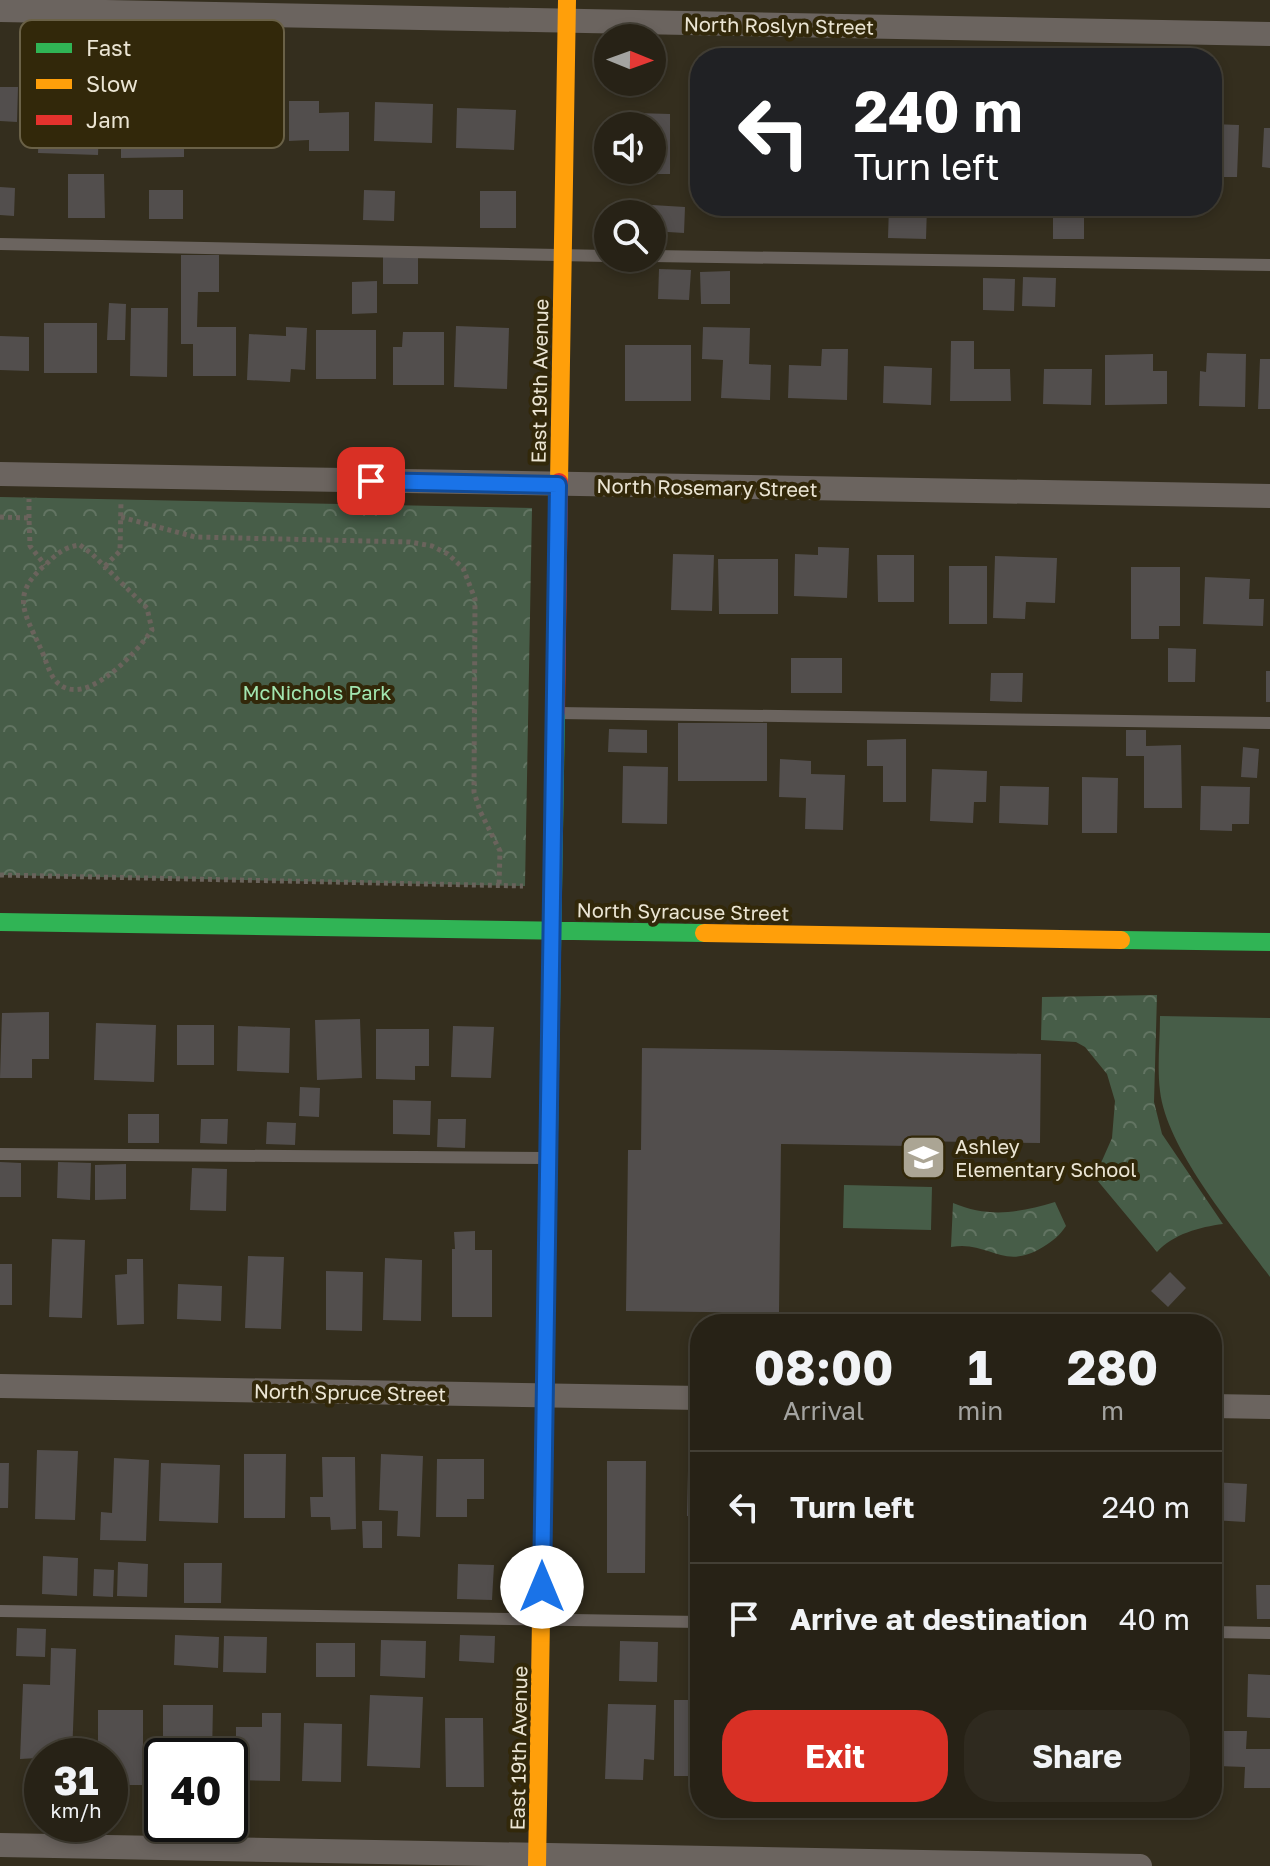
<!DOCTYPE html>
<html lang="en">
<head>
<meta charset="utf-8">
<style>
	:root { --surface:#272216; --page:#2f2a1f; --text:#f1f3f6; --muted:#a4a4a1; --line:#433f35; --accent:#d93025 }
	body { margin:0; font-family:"Golos Text",sans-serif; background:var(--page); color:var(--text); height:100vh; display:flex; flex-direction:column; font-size:30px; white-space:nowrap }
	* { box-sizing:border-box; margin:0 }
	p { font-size:26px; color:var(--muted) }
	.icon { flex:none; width:44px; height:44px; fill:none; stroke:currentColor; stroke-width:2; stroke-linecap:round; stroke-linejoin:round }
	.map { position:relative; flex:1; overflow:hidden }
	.sheet { position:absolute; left:690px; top:1314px; width:532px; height:504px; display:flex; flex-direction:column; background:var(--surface); border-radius:32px; box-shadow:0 4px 12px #0003,0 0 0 2px var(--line) }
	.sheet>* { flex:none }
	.banner { position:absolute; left:690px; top:48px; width:532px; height:168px; border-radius:32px; box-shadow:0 4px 12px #0003,0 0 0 2px var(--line); background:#202124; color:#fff; overflow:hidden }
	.needle { width:52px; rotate:91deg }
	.tools { position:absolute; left:594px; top:24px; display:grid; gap:16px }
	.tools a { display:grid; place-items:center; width:72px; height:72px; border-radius:50%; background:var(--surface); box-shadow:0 4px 12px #0003,0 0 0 2px var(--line); font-size:40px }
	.speed { position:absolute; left:24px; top:1738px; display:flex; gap:16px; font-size:40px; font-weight:700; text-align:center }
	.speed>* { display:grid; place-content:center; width:104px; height:104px; border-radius:50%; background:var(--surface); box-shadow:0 4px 12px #0003,0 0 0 2px var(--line); line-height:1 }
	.speed small { font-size:20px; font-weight:400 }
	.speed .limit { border:4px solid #111; border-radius:12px; background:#fff; color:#111 }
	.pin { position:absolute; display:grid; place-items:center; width:68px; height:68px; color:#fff; margin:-34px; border-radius:16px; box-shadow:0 4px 12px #0006 }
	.me { position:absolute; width:88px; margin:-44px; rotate:0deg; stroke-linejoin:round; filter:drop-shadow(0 0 6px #0008) }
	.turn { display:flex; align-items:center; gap:28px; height:168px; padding:0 32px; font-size:36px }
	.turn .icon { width:104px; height:104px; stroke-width:2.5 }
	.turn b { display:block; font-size:56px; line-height:68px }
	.eta { display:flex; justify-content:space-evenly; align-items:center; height:136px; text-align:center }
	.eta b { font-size:48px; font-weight:700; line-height:56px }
	.primary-button { display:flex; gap:16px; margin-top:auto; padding:16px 32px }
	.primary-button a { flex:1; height:92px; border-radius:32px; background:var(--accent); color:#fff; font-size:32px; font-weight:700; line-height:92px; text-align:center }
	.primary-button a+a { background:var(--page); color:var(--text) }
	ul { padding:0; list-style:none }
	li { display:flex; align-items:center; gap:24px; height:112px; padding:0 32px; border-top:2px solid var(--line) }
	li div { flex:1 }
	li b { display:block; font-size:30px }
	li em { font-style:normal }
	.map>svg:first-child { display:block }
	.green { fill:#475d48 }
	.park { fill:url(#park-crowns) }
	.building { fill:#524e4d }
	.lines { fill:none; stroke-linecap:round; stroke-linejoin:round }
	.path { stroke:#6a635c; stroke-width:5; stroke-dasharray:4 4; stroke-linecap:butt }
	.lane { stroke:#6b645f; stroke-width:12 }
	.street { stroke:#6b645f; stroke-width:24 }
	.fast { stroke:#30b455; stroke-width:18 }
	.slow { stroke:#ff9f0a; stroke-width:18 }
	.jam { stroke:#e5322d; stroke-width:18 }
	.route-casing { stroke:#114b97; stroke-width:20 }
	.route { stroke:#1a73e8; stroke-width:14 }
	.labels { text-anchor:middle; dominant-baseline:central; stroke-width:8; stroke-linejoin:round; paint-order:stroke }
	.street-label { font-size:20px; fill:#ebe5d4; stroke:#32280a }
	.park-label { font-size:20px; fill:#a2e6b0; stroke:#32280a }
	.poi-label { font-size:20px; fill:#ebe5d4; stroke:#32280a; text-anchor:start }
	.key { fill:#32280a; stroke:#6a6147; stroke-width:2 }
	.key-label { font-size:22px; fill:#ebe5d4 }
</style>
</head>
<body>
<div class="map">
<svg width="1270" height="1866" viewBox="0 0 1270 1866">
	<defs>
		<pattern id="park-crowns" width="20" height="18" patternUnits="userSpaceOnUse" patternTransform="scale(2)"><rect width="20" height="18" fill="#475d48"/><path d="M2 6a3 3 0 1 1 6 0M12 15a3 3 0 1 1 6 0" fill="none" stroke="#627462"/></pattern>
	</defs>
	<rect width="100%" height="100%" fill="#342e1e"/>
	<!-- green -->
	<path class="green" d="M1160,1016L1270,1018V1277C1235,1229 1167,1150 1160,1091C1157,1067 1160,1041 1160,1016Z
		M844,1185L932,1187L931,1230L843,1228Z"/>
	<!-- park -->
	<path class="park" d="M0,497L532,508L525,886L0,875Z
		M1157,995L1154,1102L1162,1134L1223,1224C1200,1227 1173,1234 1157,1252L1097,1180V1172L1112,1138L1115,1101L1107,1074L1085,1047L1076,1042L1041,1040L1042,997Z
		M1055,1202L1066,1226C1059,1236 1053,1241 1043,1247C1003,1272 989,1240 951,1247L953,1203C989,1218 1018,1213 1055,1202Z"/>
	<!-- building -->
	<path class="building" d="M0,87H18L17,122L0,121Z
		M121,99H184V157L121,158Z
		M40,100L100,102L98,155L38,153Z
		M289,101H319V113L349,112V151H309V140L289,141Z
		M375,102L433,104L432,143L374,141Z
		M457,108L516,110L514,150L456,148Z
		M636,113L670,114V174H632V170H652V126H636Z
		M1212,124L1239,125L1237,177H1212Z
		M1264,128H1270V168L1262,167Z
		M68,174H104L105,218H68Z
		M0,187L15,188L14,216L0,215Z
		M149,190H183V219H149Z
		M364,190L395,191L394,221L363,220Z
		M480,191H516V228H480Z
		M652,205L685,207L684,233L652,231Z
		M889,206H927L926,239L888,238Z
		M1084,211V239H1053V212Z
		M383,254L418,255V284H383Z
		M181,255H219V292H198L197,327H236V376H193V344H181Z
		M659,269L691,270L689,300L658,299Z
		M730,271V304H701L700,272Z
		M1023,277L1056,278L1055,307L1022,306Z
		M983,278L1015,279L1014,311L983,310Z
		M377,281V313L352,314V282Z
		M109,303L126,304L125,340H107Z
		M131,308H168L167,377L130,376Z
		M44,323H97V373H44Z
		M456,326L509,328L507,389L454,387Z
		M286,327L307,328L305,370L291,369L290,382L247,380L249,334L286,336Z
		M703,327L750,328L749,364L771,365L770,400L721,398L723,360L702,359Z
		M316,330H376V379H316Z
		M403,332H444V385H393V347H402Z
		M0,336L29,337V371L0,370Z
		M951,341H974V369H1010L1011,401H950Z
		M625,345H691V401H625Z
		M822,349H848L847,400L788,398L789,365L821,366Z
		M1207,353L1246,354L1245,407L1199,406L1200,371L1206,372Z
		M1153,354V371H1167V404L1105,405V355Z
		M1260,359H1270V409H1258Z
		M884,366L932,368L931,405L883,403Z
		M1044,369H1092L1091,405L1043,404Z
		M818,547L849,548L847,598L794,596L795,554L818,555Z
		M673,554L714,555L712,611L671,610Z
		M877,555H914V602H878Z
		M995,556L1057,558L1055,603L1026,602L1025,619L993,618Z
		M718,559H778V614H719Z
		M949,566H987V624H949Z
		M1131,567H1180V626H1159V639H1131Z
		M1205,577L1250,579L1249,599H1264L1263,626L1203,624Z
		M1168,648L1196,649L1195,682H1168Z
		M791,658H842V693H791Z
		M1266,671H1270V702H1266Z
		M991,673H1023L1022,702L990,701Z
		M678,723H767V781H678Z
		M609,729L647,730V753L608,752Z
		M1126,730H1146V746L1181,745L1182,808H1144V756H1126Z
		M906,739V802H883V766H867V740Z
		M1243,747L1259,749L1257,778L1241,777Z
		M780,759L811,761V774L845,775L843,830L805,829L806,798L779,797Z
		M623,766L668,767L667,824L622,823Z
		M932,769L987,771L986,802H974L973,823L930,821Z
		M1082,777L1118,778L1117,833H1082Z
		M1000,786L1049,787L1048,825L999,823Z
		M1201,786L1250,787L1249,824H1232V831L1200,830Z
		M49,1012V1059H32V1078H0L2,1013Z
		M360,1019L362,1078L317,1080L315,1020Z
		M96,1023L156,1025L154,1082L94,1080Z
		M177,1025H214V1065H177Z
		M238,1026L290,1028L289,1073L237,1071Z
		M453,1026L494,1027L491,1078L451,1077Z
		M376,1029H429V1066H415V1080L376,1079Z
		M642,1048L1041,1054L1040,1143L910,1141V1146L781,1144L779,1313L626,1311L628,1150H641Z
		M300,1087L320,1088L319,1117L299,1116Z
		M393,1100L431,1101L430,1135L393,1134Z
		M128,1114H159V1143H128Z
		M201,1119H228L227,1144L200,1143Z
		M438,1119H466L465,1148L437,1147Z
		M267,1122L296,1123L295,1145L266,1144Z
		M0,1162L21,1163V1197H0Z
		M58,1162L91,1163L90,1200L57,1198Z
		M126,1164V1199L95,1200V1165Z
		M192,1168L227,1169L226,1211L190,1210Z
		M475,1231V1250H492V1317H452V1249H455L454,1232Z
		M52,1239L85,1240L82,1318L49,1317Z
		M248,1256L284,1257L281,1329L245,1328Z
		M385,1258L422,1260L421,1321L383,1320Z
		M127,1259H143L144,1324L117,1325L115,1275L127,1274Z
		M0,1264H12V1305H0Z
		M326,1271L363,1272L362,1331L326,1330Z
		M1170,1272L1186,1288L1168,1307L1151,1291Z
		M178,1284L222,1286L221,1321L177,1319Z
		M37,1450L78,1451L75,1520L35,1519Z
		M244,1454H286L285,1518H244Z
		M381,1454L423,1456L420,1537L397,1536L398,1511L379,1510Z
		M322,1457H355L356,1529L331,1530L330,1517H311L310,1497H323Z
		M114,1458L149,1460L146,1541L100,1540L101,1512L112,1513Z
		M437,1459H484V1499H467V1517H436Z
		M607,1461H646L645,1573H607Z
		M0,1463H9L8,1508H0Z
		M161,1463L220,1465L218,1523L159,1521Z
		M688,1470H700V1517L687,1516Z
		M1212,1482L1247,1484L1245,1522L1212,1520Z
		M362,1521H382V1548H363Z
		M43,1556L78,1558L77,1596L42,1594Z
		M118,1562L148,1564L147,1597L117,1596Z
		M184,1563H222L221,1603H184Z
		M458,1564L494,1565L492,1600L457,1599Z
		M94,1569L114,1570L113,1597L93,1596Z
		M1212,1585H1219L1218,1614H1212Z
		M1256,1585H1270V1619H1257Z
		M17,1628L46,1629L45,1657L16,1656Z
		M175,1635L219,1637L218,1668L174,1665Z
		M460,1635L495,1636L494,1663L459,1661Z
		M224,1636L267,1637L266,1673L223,1672Z
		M381,1640L426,1641L425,1678L380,1676Z
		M620,1641L658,1642L657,1682L619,1681Z
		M316,1643H355V1677H316Z
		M51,1648L76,1649L72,1756L20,1759L23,1684L50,1685Z
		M1248,1674L1270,1675V1718L1247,1717Z
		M370,1695L423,1697L420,1768L367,1766Z
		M674,1700H700V1776H674Z
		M608,1704L656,1705L654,1760L644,1759L643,1780L605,1779Z
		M163,1705H213L212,1756H163Z
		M98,1710H143V1785H110V1756H98Z
		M262,1713H281L280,1781L236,1780V1727H262Z
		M445,1718H483L484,1787H446Z
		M304,1723L342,1724L341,1782L302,1781Z
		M1219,1731H1247L1246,1749H1270V1788H1244L1245,1767L1218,1766Z"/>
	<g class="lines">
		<!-- path -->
		<path class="path" d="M0,517L29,518L30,546L45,565
			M121,517L195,537L410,542L432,546L448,554L463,568L475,599L474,792L480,811L500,851L499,886
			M29,518V499
			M80,545L92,554L147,608L152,630C137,652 82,713 55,680C48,671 45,657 40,647C24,612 11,595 44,566C56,555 63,547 80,545Z
			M105,566L120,551L121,501
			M0,875L523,886"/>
		<!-- lane -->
		<path class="lane" d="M0,244L608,256
			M652,256L1270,265
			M558,713L1270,723
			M0,1154L545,1158
			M0,1611L700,1622
			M1212,1632L1270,1633"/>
		<!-- street -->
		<path class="street" d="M0,10L1270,34
			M0,474L1270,496
			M0,1386L700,1398
			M1212,1406L1270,1407
			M0,1845L1140,1866"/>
		<!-- fast -->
		<path class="fast" d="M0,922L704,933
			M1121,940L1270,942
			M543,1495L556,712"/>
		<!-- slow -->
		<path class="slow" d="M559,482L567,0
			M704,933L1121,940
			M537,1866L543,1495"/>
		<!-- jam -->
		<path class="jam" d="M556,712L559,482"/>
	</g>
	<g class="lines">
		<defs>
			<path id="route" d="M371,481L558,485L542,1587"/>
		</defs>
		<!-- route casing -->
		<use href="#route" class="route-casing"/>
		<!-- route -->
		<use href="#route" class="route"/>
	</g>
	<!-- icons -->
	<defs>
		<symbol id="school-square" viewBox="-11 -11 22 22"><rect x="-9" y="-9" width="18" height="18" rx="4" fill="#aba594" stroke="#32280a"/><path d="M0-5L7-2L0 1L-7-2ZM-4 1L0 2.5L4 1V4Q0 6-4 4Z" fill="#fff"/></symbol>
	</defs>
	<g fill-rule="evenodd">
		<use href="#school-square" x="898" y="1132" width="51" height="51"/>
	</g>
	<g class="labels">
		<!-- street labels -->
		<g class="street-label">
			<text transform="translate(779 25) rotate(1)">North Roslyn Street</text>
			<text transform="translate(539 381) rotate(-89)">East 19th Avenue</text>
			<text transform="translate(707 487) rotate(1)">North Rosemary Street</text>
			<text transform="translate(683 911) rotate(1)">North Syracuse Street</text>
			<text transform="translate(350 1392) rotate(1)">North Spruce Street</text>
			<text transform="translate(518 1748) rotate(-89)">East 19th Avenue</text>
		</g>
		<!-- park labels -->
		<g class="park-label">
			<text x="317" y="692">McNichols Park</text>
		</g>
		<!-- poi labels -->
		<g class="poi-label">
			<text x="955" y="1146">Ashley<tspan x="955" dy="23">Elementary School</tspan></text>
		</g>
	</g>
	<!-- legend -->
	<rect x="20" y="20" width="264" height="128" rx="12" class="key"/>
	<rect x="36" y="43" width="36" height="10" fill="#30b455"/>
	<rect x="36" y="79" width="36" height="10" fill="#ff9f0a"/>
	<rect x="36" y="115" width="36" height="10" fill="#e5322d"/>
	<g class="key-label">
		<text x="86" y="56">Fast</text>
		<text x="86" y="92">Slow</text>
		<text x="86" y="128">Jam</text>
	</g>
</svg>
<div class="tools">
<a><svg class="needle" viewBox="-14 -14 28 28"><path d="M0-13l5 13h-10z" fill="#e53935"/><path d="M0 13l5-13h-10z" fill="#a4a4a1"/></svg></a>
<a><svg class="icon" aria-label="sound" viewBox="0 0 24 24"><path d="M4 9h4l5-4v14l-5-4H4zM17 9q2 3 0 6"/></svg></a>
<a><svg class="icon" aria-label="search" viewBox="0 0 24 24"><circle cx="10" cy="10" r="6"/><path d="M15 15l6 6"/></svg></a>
</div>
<div class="speed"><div>31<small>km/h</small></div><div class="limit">40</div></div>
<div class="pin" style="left:371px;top:481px;background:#d93025"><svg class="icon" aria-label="arrive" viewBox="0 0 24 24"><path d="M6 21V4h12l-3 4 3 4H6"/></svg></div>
<svg class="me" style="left:542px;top:1587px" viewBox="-20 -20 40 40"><circle r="19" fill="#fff"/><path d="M0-13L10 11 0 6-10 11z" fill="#1a73e8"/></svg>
<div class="banner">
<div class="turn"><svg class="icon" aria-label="left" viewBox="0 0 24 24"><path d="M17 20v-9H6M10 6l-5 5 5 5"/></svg><div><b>240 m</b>Turn left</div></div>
</div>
<section class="sheet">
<div class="eta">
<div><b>08:00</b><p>Arrival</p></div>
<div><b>1</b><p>min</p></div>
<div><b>280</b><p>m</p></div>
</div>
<ul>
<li><svg class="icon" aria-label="left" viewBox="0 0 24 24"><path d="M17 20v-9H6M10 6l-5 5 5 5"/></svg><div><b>Turn left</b></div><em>240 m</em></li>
<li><svg class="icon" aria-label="arrive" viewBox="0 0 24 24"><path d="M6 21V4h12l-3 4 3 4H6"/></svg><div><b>Arrive at destination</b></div><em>40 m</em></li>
</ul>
<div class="primary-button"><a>Exit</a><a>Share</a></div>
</section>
</div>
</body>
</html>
